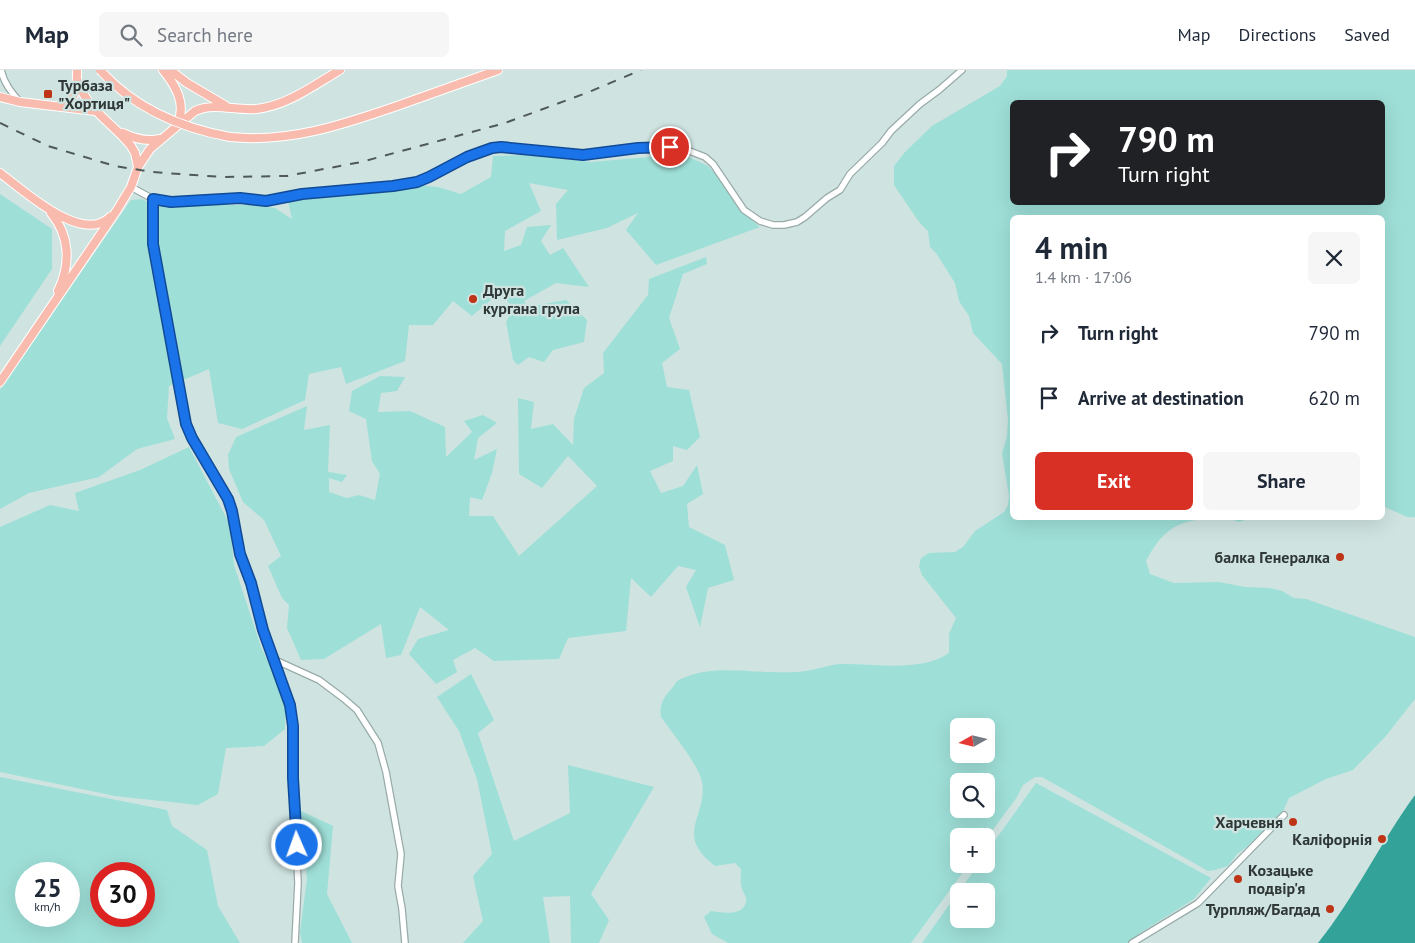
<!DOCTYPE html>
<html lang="en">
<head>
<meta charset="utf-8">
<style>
	:root { --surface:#fff; --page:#f6f6f7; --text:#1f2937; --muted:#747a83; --line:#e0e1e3; --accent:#d93025 }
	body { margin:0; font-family:"PT Sans",sans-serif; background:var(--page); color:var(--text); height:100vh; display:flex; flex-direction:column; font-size:19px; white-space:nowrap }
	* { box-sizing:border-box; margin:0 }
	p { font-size:16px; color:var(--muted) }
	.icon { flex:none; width:28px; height:28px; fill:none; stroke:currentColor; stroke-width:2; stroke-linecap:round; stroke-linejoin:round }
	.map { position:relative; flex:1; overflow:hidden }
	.side { position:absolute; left:1010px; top:145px; width:375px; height:305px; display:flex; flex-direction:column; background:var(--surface); border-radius:8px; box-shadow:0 5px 20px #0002 }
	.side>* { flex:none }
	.guide { position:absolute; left:1010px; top:30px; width:375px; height:105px; border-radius:8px; box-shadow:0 5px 20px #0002; background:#202124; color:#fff; overflow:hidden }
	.needle { width:32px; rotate:262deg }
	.buttons { position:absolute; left:950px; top:648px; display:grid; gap:10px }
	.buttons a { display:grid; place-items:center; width:45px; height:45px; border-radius:8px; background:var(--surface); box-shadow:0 5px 20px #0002; font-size:25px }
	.speed { position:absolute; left:15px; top:792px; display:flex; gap:10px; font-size:25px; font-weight:700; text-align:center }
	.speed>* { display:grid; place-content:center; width:65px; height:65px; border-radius:50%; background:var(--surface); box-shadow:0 5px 20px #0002; line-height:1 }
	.speed small { font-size:12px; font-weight:400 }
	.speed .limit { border:8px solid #d22; background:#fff; color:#111 }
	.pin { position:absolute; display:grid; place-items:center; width:42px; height:42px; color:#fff; margin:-21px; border:2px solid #fff; border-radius:50%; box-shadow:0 1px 5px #0007 }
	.me { position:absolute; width:55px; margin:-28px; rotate:358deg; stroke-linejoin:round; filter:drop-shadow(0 0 4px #0008) }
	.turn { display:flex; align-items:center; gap:18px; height:105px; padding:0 25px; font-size:22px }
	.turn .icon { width:65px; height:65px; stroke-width:2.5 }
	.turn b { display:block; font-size:35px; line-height:42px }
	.round { display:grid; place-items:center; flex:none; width:52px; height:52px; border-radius:8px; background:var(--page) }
	.headline { display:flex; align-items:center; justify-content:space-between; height:85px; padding:0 25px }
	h1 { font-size:30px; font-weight:700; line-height:38px }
	.primary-button { display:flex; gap:10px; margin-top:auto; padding:10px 25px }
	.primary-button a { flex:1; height:58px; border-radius:8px; background:var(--accent); color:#fff; font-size:20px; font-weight:700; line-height:58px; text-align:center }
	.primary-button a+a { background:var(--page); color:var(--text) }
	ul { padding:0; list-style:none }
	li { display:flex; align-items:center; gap:15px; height:65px; padding:0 25px }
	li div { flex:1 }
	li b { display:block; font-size:19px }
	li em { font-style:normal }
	header { display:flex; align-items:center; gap:30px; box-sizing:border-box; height:70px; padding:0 25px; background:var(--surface); border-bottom:1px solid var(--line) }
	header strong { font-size:24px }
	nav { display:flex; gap:28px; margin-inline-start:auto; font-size:18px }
	.search { width:350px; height:45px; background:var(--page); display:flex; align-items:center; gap:12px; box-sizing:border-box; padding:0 18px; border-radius:8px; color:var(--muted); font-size:19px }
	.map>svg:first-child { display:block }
	.green { fill:#9edfd7; fill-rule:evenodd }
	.water { fill:#33a399 }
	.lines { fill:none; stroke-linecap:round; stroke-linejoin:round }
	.minor-casing { stroke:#98aba8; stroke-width:8 }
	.major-casing { stroke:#fff; stroke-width:10 }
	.minor { stroke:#fff; stroke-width:5.5 }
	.major { stroke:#f8bbad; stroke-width:8 }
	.rail { stroke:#4f5958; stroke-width:2; stroke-dasharray:9 9; stroke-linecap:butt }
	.major-bridge-casing { stroke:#fff; stroke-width:10; stroke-linecap:butt }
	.major-bridge { stroke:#f8bbad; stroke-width:8 }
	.route-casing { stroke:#114b97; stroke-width:12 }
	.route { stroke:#1a73e8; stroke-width:9 }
	.poi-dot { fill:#be3416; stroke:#cfe4e1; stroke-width:2 }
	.labels { text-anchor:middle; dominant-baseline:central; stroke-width:4.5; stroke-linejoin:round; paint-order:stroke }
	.poi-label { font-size:16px; font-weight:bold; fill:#303837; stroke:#cfe4e1; text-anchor:end }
</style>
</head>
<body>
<header>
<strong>Map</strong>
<div class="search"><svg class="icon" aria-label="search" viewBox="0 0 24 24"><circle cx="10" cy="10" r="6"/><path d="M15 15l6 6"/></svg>Search here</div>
<nav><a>Map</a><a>Directions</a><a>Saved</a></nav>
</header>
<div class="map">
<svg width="1415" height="873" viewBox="0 0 1415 873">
	<rect width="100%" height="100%" fill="#cfe4e1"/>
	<!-- green -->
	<path class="green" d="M1007,0H1415V447H1407L1383,436L1382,148H1012V448H1246L1245,450L1239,452C1222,445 1188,448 1173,458C1161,465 1152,479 1146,491L1150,504L1174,513L1219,512L1245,517L1270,518L1282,521L1294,528L1306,529L1415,567V629L1385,667L1353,700L1326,709L1289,728L1283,741L1248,776L1237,784L1228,796L1215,800L1208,801L1042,707H1035L1023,715L1017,727L986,769V766H959V794H969L911,873H728L712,864L704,847L711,841C723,843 748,847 746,827C745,826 743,821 742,819C740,814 741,806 741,799L735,793L715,796C673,764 708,747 702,712C699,695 672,663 661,647C659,633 664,627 673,617C675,614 677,610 681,609C707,596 739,601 768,602C780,602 794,603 806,601C817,599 829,595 840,594C873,593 920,603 949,583V564L956,548L922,505L919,497L921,488L929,483L955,482L963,477L975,461L1004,442L1008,435L1009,426L1002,383L1007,367L1008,350L1002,294L973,263L969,246L959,231L955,213L936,183L930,177L928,161L919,152L894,115V96L905,82L932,56L1000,16L1007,6ZM1382,32V132H1012V32ZM986,656V684H959V656ZM986,711V739H959V711Z
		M524,85L591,92L673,85L691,88L708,96L727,117L737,137L760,157L656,195L626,160L638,143L607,158L557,170L556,134L568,120L529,113L541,141L505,161L504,181L521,175L527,157L551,155L541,171L550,185L563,178L589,217L556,213L524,231L527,237L566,230L587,250L584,272L553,280L544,292L529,287L518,295L513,290L506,252L514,238L499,223L472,246L453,231L433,255H409L405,291L346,314L341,297L309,304L305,330L242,359L218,353L209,299L169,316L167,348L175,369L137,379L99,407L29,423L0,439V320L131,130L142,129L156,137L168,135H249L275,138L292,149L287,127L405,114L438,117L461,124L491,107L493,86Z
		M0,124L52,159V199L0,276Z
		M706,187L707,194L683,204L669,248L680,279L662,293L667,317L689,320L700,367L687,380L673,376V391L650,401L661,423L683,416L697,395L703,424L687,434L689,457L725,475L734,510L708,518L700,557L686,517L696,500L678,496L651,527L631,508L626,561L568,568L559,589L494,591L475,578L453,590L457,602L436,614L409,584L418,569L449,560L420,537L401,585L386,588L381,554L324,589L301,590L287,558L289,535L282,528L268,496L281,486L264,450L243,432L229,399L228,385L236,367L307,336L304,360L330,355L328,402L347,405L342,412L329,408V422L347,428L359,425L375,430L380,404L372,391L366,349L349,341L352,321L380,306L405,307L397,321L381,323L378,342L410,341L445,357L446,387L472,362L464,351L483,345L497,353L478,368L474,390L497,379L492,403L482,430L470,427L469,446H493L519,486L597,416L568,386L542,418L519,404L518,328L534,332L531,359L553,354L573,375L574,349L584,318L604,303L603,283L648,225L649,209Z
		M189,377L230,455L234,495L261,577L286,629L285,659L264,676L226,678L218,724L198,735L115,726L0,702V457L50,435L79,441L75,423L140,400Z
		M471,604L494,650L478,663L514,771L570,743L568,695L654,717L591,824L609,850L599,873H571L570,826L543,827L550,873H463L483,851L473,806L492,784L477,709L459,661L437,627Z
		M0,707L167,740L172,756L207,780L218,836L240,873H0ZM26,804H69V846H26ZM101,804H144V846H101Z
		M1036,713L1211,808L1194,829L1140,863L1128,873H922L959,821V849H986V821H959L979,794H986V783Z
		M301,741L333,756L327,824L352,873H302L300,862L307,809Z"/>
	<!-- water -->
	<path class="water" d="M1415,725V873H1318C1355,827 1380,773 1415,725Z"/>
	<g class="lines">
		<defs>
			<path id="minor" d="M1,0C4,13 11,22 20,32
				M131,117L153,129L171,132L240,127L266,131L302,124L393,116L417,111L429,107L467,87L492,78L501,77L530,79L583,85L638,78L670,77L687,80L705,87L713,94L744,140L760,151L773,155H784L797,152L805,147L827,128L840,120L850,104L882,73L891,61L920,34L939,20L962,0
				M153,129V174L186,354L192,369L228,429L232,441L240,484L251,513L263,560L291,635L293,656V708L298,813L295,873
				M275,590L319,610L343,628L357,640L378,673L386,702L401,784L398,816L402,839L405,873
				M1132,873L1198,833L1284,745"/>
			<path id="major" d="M163,0C176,16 187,35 177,55
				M170,0L187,13L226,36
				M77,9C87,41 112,52 131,76L135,83L138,97
				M0,27L20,32L95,41
				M60,35C78,31 77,16 77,0
				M123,63C135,69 146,72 160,69
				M230,67C289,73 342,55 397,36C431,24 464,12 498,0
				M0,103C23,120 82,175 110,147
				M51,143C70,166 71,194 58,221
				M0,312L117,140L131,117L138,97L150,79L195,41C215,32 235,41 256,39C287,36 314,15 340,0"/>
		</defs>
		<!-- minor casing -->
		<use href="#minor" class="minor-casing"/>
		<!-- major casing -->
		<use href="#major" class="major-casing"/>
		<!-- minor -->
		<use href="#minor" class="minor"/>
		<!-- major -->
		<use href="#major" class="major"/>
		<!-- rail -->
		<path class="rail" d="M0,53L48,76L115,96L152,102L222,107L287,106L361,92L505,53L589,22L641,0"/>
		<defs>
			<path id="major-bridge" d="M100,0C134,38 181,58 230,67"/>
		</defs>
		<!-- major-bridge casing -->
		<use href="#major-bridge" class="major-bridge-casing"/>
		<!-- major-bridge -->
		<use href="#major-bridge" class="major-bridge"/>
	</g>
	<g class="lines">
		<defs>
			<path id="route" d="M297,775L293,708V656L290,635L263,560L251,513L240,484L232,441L228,429L192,368L186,354L153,174V129L171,132L240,128L266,131L302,124L393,116L417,112L429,107L467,87L492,78L501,77L583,85L638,78L670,77"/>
		</defs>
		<!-- route casing -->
		<use href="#route" class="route-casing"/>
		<!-- route -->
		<use href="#route" class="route"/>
	</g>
	<!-- markers -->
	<g class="poi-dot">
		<rect x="43" y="19" width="10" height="10" rx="2.5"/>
		<circle cx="473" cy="229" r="5"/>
		<circle cx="1340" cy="487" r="5"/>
		<circle cx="1293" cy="752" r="5"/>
		<circle cx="1382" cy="769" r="5"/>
		<circle cx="1238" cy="809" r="5"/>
		<circle cx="1330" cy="839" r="5"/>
	</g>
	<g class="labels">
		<!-- poi labels -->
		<g class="poi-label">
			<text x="58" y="15" text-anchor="start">Турбаза<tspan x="58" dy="18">"Хортиця"</tspan></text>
			<text x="483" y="220" text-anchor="start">Друга<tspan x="483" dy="18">кургана група</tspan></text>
			<text x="1330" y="487">балка Генералка</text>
			<text x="1283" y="752">Харчевня</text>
			<text x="1372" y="769">Каліфорнія</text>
			<text x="1248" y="800" text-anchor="start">Козацьке<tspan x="1248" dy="18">подвір'я</tspan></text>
			<text x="1320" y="839">Турпляж/Багдад</text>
		</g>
	</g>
</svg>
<div class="buttons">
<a><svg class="needle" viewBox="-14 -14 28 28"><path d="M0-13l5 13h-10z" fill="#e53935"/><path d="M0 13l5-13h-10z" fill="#747a83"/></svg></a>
<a><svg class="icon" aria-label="search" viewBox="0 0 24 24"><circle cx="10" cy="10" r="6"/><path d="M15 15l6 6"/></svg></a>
<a>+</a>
<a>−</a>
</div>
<div class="speed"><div>25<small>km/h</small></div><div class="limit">30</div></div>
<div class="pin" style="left:670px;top:77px;background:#d93025"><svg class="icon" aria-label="arrive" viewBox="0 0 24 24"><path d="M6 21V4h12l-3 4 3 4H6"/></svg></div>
<svg class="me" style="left:297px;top:775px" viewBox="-20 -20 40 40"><circle r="17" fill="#1a73e8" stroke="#fff" stroke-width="3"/><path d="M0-11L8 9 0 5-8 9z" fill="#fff"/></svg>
<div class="guide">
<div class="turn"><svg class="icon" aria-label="right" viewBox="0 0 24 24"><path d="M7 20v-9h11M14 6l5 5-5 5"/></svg><div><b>790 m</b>Turn right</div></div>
</div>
<section class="side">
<div class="headline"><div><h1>4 min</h1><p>1.4 km · 17:06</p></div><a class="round"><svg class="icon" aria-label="close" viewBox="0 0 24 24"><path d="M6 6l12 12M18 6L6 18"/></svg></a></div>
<ul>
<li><svg class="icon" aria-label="right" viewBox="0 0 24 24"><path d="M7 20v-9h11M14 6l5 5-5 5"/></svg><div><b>Turn right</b></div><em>790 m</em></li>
<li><svg class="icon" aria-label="arrive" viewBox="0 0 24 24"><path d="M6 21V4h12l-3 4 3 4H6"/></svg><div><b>Arrive at destination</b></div><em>620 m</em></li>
</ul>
<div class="primary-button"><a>Exit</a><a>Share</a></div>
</section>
</div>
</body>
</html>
